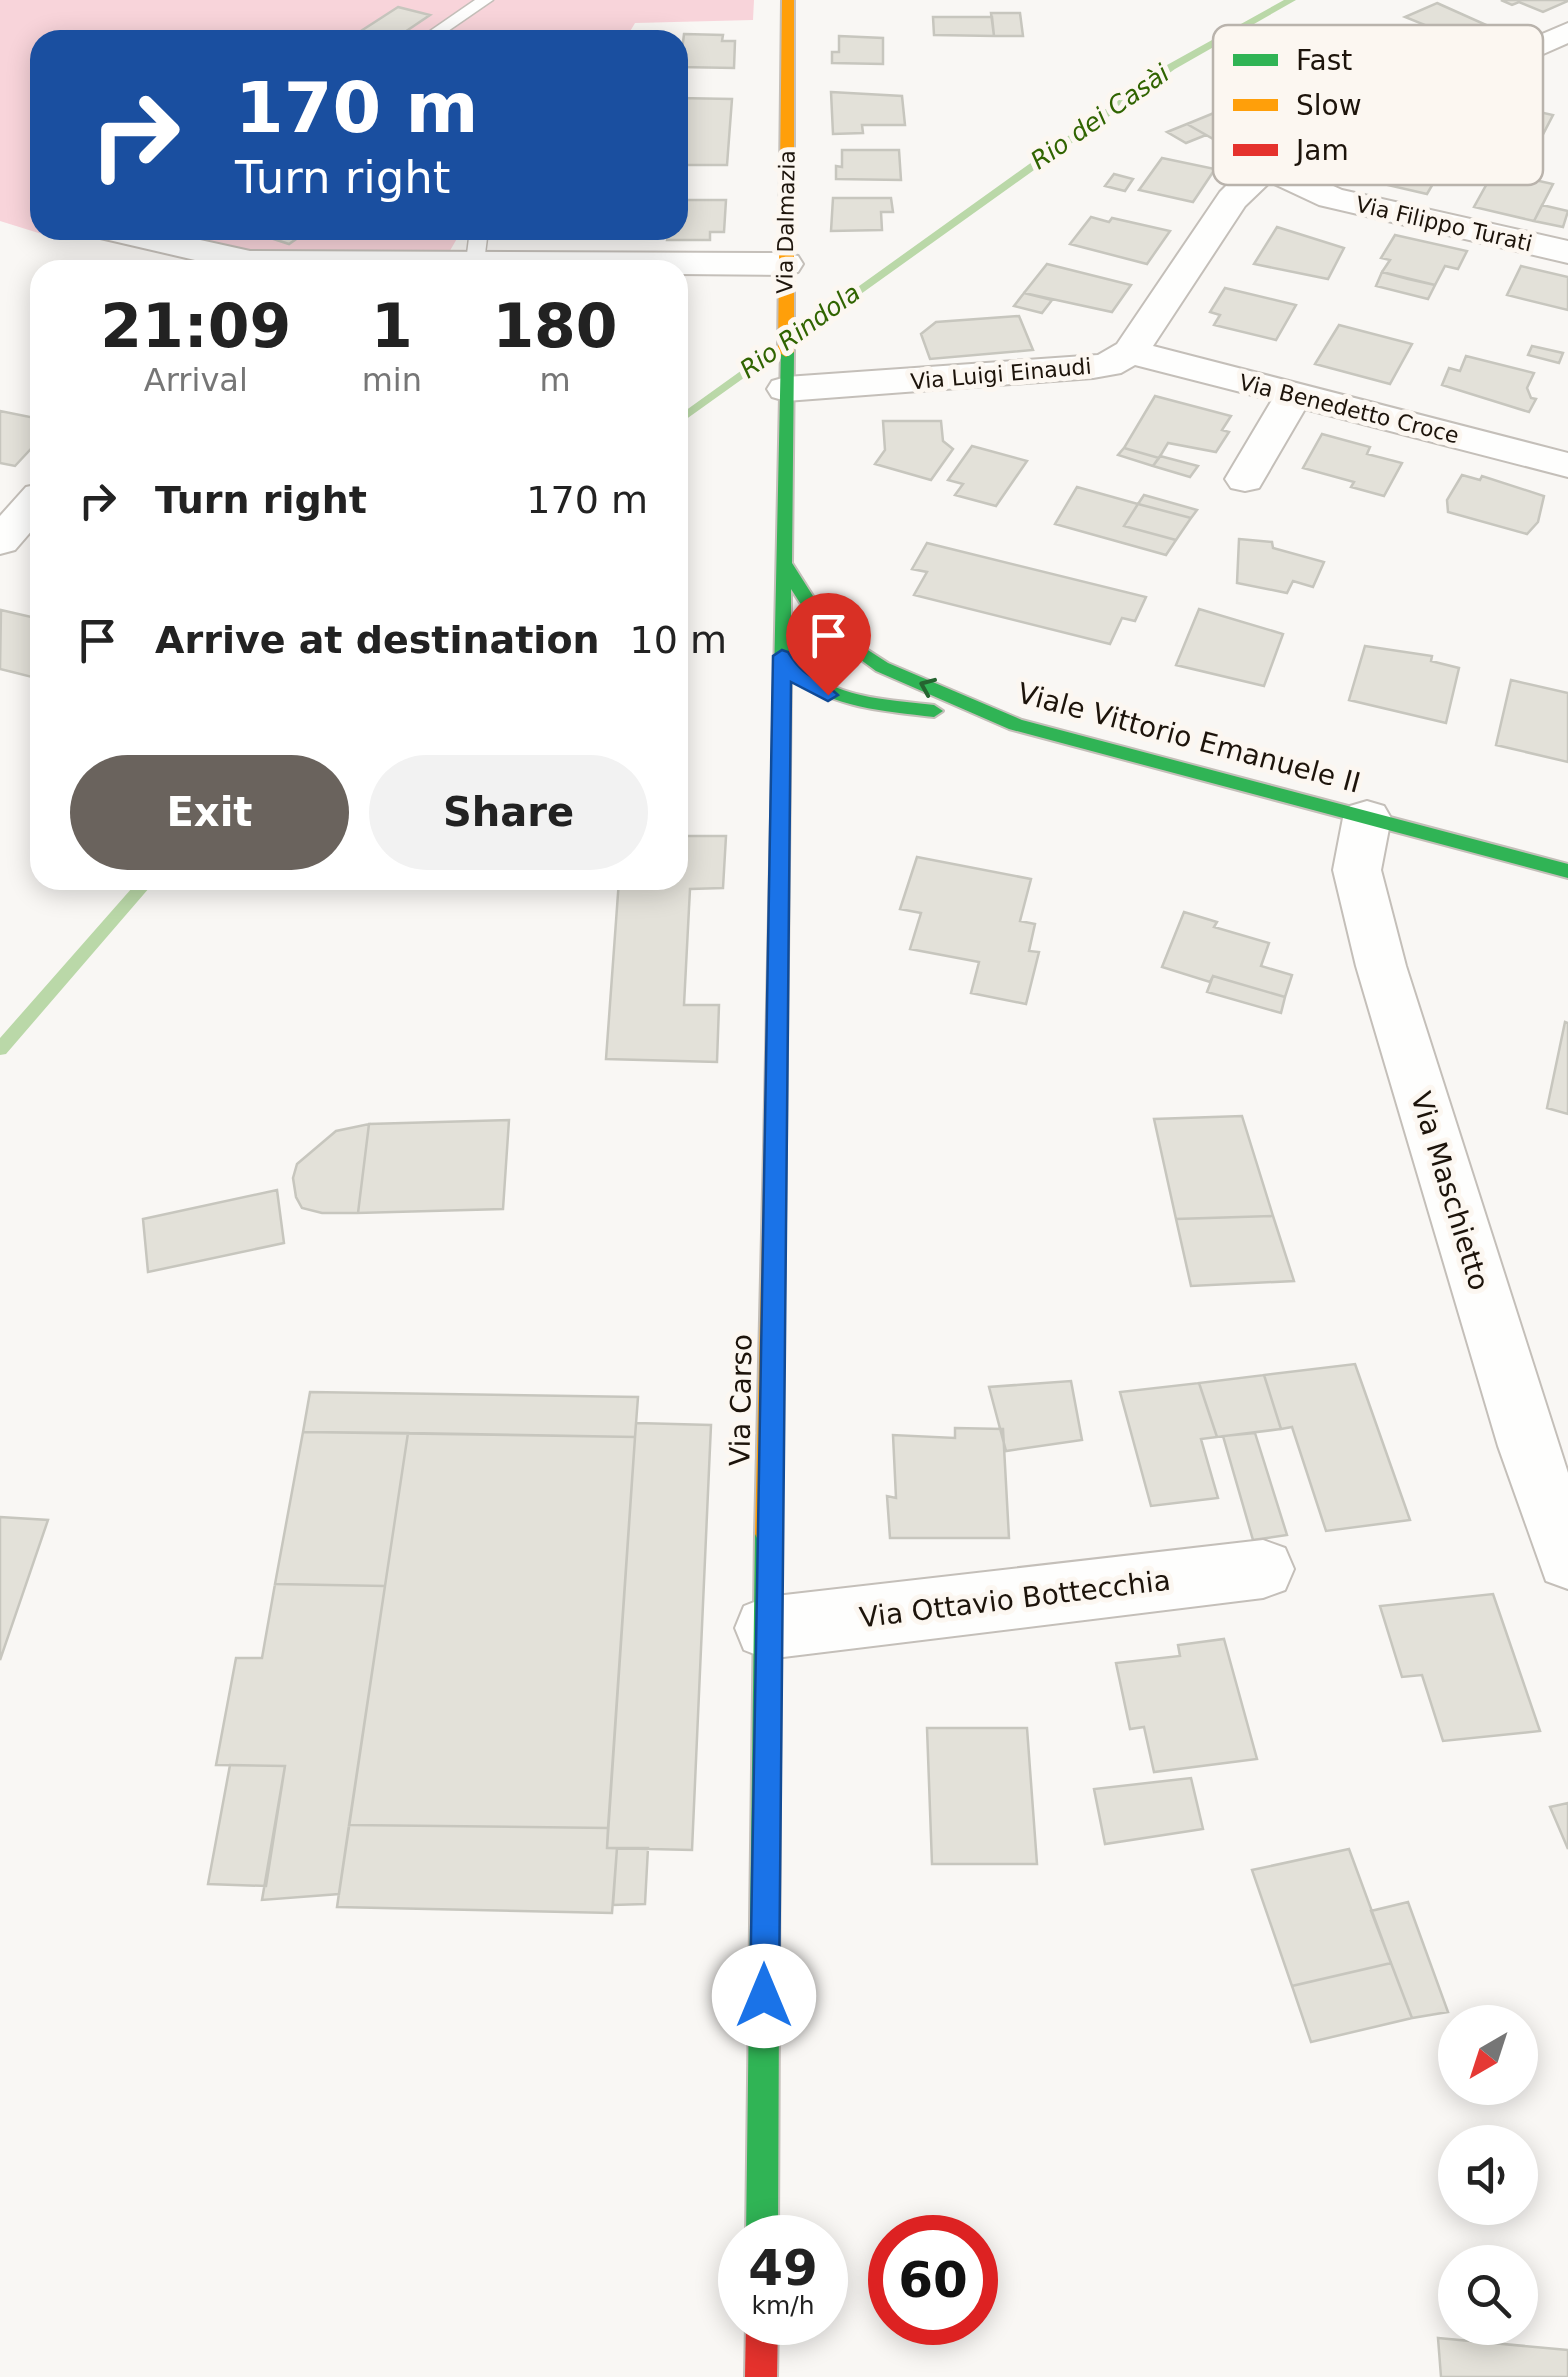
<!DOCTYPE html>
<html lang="en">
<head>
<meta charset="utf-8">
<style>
	:root { --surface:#fff; --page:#f2f2f2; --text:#222; --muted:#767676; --accent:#6a635d }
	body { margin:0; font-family:"DejaVu Sans",sans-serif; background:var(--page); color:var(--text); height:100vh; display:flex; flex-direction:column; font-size:38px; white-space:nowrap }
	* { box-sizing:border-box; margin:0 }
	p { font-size:32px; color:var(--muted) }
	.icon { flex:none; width:55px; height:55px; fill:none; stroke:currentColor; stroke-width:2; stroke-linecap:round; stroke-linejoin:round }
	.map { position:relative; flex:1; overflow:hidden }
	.sheet { position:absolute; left:30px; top:260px; width:658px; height:630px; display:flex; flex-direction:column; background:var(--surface); border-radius:30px; box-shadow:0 5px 25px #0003 }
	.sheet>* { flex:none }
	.guide { position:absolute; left:30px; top:30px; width:658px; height:210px; border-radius:30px; box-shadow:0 5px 25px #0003; background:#1a4fa0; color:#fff; overflow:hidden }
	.needle { width:65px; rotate:219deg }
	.fabs { position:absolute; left:1438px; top:2005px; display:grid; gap:20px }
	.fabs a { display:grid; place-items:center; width:100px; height:100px; border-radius:50%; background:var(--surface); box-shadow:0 5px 25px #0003; font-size:50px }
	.speed { position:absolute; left:718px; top:2215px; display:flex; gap:20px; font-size:50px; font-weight:700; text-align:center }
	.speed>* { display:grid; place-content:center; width:130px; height:130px; border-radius:50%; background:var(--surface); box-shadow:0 5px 25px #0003; line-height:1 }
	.speed small { font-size:25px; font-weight:400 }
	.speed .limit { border:15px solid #d22; background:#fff; color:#111 }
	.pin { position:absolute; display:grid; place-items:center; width:85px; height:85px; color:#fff; margin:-102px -42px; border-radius:50% 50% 50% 0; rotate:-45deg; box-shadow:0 0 10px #0007 }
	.pin .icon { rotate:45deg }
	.me { position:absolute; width:110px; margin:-55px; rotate:0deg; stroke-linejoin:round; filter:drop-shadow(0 0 8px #0008) }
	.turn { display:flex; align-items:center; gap:35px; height:210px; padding:0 40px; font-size:45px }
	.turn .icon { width:130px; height:130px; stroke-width:2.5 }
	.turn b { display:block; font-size:70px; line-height:85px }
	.eta { display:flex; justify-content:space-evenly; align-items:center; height:170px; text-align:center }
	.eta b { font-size:60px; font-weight:800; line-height:70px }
	.cta { display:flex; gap:20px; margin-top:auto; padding:20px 40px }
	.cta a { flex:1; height:115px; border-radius:60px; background:var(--accent); color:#fff; font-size:40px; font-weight:800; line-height:115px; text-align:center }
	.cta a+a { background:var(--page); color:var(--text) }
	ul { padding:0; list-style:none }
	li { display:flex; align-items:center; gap:30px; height:140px; padding:0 40px }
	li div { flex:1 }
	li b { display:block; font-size:38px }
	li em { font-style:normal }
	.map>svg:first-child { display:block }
	.green { fill:#f8d4da }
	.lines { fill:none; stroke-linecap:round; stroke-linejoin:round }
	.stream { fill:#bad8a8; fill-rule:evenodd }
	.building { fill:#e3e1d9; stroke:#c7c6be; stroke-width:2.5 }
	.lane-casing { stroke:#c4bfb9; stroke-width:3 }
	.street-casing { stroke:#c4bfb9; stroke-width:4 }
	.fast-casing { stroke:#c4bfb9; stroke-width:4 }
	.slow-casing { stroke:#c4bfb9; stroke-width:4 }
	.jam-casing { stroke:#c4bfb9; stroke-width:4 }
	.lane { fill:#fefefd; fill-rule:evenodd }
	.street { fill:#fefefd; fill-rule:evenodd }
	.fast { fill:#30b455; fill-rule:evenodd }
	.slow { fill:#ff9f0a; fill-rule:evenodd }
	.jam { fill:#e5322d; fill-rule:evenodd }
	.oneway { stroke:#266430 }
	.route { fill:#1a73e8; stroke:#114b97; stroke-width:2.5 }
	.labels { text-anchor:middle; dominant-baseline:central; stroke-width:10; stroke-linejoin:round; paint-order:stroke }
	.far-street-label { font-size:22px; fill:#1d140b; stroke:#fcf7f1 }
	.far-water-label { font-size:25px; font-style:italic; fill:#306400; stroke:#fcf7f1 }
	.street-label { font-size:28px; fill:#1d140b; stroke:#fcf7f1 }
	.key { fill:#fcf7f1; stroke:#b9b3ac; stroke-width:2.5 }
	.key-label { font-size:28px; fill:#1d140b }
</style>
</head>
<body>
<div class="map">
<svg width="1568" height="2377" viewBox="0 0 1568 2377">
	<rect width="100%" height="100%" fill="#f9f7f4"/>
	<!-- green -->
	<path class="green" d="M0,0H754L753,20L635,23L625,40H40V230H51L45,235L0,221Z
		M157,230H462L448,254L259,256Z"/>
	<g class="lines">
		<!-- stream -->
		<path class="stream" d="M1284,0H1296L1175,69L678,425V416L1167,65Z
			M139,880H156L6,1054L0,1055V1038Z"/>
	</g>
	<!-- building -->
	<path class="building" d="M1501,0H1568V1L1543,12L1519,2L1512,5Z
		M1437,3L1493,28L1464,41L1405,17Z
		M398,7L430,15L393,40H347Z
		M991,13H1020L1023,36H994Z
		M933,17H992L994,36L934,35Z
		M684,34L723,35L722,41H735L734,68L680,67Z
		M839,36L883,38V64L832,63V52H839Z
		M831,92L902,96L905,125H862L863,133L833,134Z
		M678,98L732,99L727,165H678Z
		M1480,99L1553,115L1539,142L1465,125Z
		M1236,104L1278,127L1229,148L1187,124Z
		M1187,124L1206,135L1186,143L1167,132Z
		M1389,144L1448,158L1427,194L1366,180Z
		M842,150H899L901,180L836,179V166L842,167Z
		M1162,158L1215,169L1193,202L1139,190Z
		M1494,171L1553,184L1534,221L1474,207Z
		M1114,174L1133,179L1125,191L1105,186Z
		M833,198H891L893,212H881L882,230L831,231Z
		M678,200H726L724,232H710V240H667L668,230H678Z
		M1542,205L1568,211L1563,227L1534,221Z
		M1091,217L1109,222L1112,218L1170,231L1147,264L1070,244Z
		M1277,227L1344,248L1328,279L1254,264Z
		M246,230H309L289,244Z
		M1395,235L1467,251L1458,269L1445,266L1435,285L1382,272L1390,260L1381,258Z
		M1047,264L1131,285L1112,312L1024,293Z
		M1521,266L1568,277V310L1507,295Z
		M1382,272L1408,279L1435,285L1428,299L1376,286Z
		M1225,288L1296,305L1276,340L1214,325L1220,315L1210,312Z
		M1024,293L1052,300L1042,313L1014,306Z
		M1019,316L1033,350L930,359L921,334L936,322Z
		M1339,325L1412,344L1390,384L1315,364Z
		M1532,346L1563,353L1559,363L1528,355Z
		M1466,356L1534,373L1527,388L1531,398L1536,399L1529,412L1442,385L1449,368L1460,371Z
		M1155,396L1231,416L1222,430L1229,432L1216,452L1168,443L1159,458L1124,448Z
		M0,411L40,419V439L15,466L0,463Z
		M883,421H941L943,441L953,449L931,480L875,464L885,450Z
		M1322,434L1370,447L1367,454L1402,463L1384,496L1351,487L1354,482L1303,468Z
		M972,446L1027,461L996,506L955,495L963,484L948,480Z
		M1124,448L1159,458L1153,466L1118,455Z
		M1160,456L1198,466L1190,477L1153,466Z
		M1462,475L1480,480L1482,476L1544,496L1538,522L1527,534L1448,512L1447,500Z
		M1077,487L1138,504L1124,526L1176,540L1166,555L1055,524Z
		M1144,495L1197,510L1191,518L1138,504Z
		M1138,504L1191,518L1176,540L1124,526Z
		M1239,539L1272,542L1273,548L1324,562L1313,587L1293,581L1287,593L1237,583Z
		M927,543L1146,597L1135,621L1122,618L1110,644L914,595L927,572L912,569Z
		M1199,609L1283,634L1264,686L1176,665Z
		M1,610L40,619V679L0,669Z
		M1365,646L1432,656L1431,661L1459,668L1446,723L1349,700Z
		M1511,680L1568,693V762L1496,745Z
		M678,712H686L678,836H726L723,888L690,889L684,1005H719L717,1062L606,1059L619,880H678Z
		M917,857L1031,879L1020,921L1035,924L1029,951L1039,952L1026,1004L971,993L979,962L910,949L921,913L900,909Z
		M1184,912L1217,922L1214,927L1269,943L1261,966L1292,975L1285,997L1213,976L1210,982L1162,967Z
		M1213,976L1285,997L1281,1013L1207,992Z
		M1565,1022L1568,1023V1114L1547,1108Z
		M1242,1116L1273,1216L1176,1219L1154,1119Z
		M509,1120L503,1209L358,1213L369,1124Z
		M369,1124L358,1213H322L302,1208L296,1197L293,1178L297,1164L336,1131Z
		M277,1190L284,1243L148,1272L143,1219Z
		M1273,1216L1294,1281L1191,1286L1176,1219Z
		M1355,1364L1410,1520L1326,1531L1292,1427L1281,1429L1264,1375Z
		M1264,1375L1281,1429L1217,1437L1199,1383Z
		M1071,1381L1082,1440L1006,1451L989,1387Z
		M1199,1383L1217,1437L1201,1439L1218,1498L1151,1506L1120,1392Z
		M310,1392L638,1397L635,1437L303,1432Z
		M636,1423L711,1425L692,1850L607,1848Z
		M955,1428L1003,1429L1009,1538H890L887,1496L896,1498L893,1435L955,1438Z
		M303,1432L408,1433L385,1586L275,1584Z
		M408,1433L635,1437L608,1828L349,1825Z
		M1255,1433L1287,1535L1253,1540L1223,1436Z
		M0,1517L48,1520L0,1660Z
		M275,1584L385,1586L339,1894L262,1900L285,1766L216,1765L236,1658H262Z
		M1493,1594L1540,1731L1443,1741L1422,1675L1402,1677L1380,1606Z
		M1224,1639L1257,1759L1154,1772L1144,1727L1130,1729L1116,1663L1180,1656L1178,1645Z
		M927,1728H1027L1037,1864H932Z
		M230,1765L285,1766L266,1886L208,1884Z
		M1191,1778L1203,1829L1105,1844L1094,1789Z
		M1568,1803V1849L1550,1807Z
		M349,1825L608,1828L607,1848H617L612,1913L337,1907Z
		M617,1848H648L645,1904L613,1905Z
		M1349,1849L1391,1963L1292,1986L1252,1870Z
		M1408,1902L1448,2012L1412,2018L1371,1911Z
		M1391,1963L1412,2018L1311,2042L1292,1986Z
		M1438,2338L1568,2350V2377H1441Z"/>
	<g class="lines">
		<defs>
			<path id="lane" d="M475,0H493L435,40H417Z
				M470,230H488L483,270H465Z"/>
			<path id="street" d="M1568,23V43L1314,155L1294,168L1342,190L1568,241V263L1319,205L1270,182L1245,206L1153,346L1568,453V477L1305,409L1259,488L1245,491L1231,488L1225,479L1272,400L1135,365L1121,373L1093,378L786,401L772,397L767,389L772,381L786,377L1098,355L1117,344L1220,192L1241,171L1290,141Z
				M90,230H155L250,251L785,253L798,256L803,264L798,272L785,275L678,274V270H238L96,237Z
				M40,484V521L15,550L0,554V516L26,487Z
				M1367,801L1384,806L1391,818L1381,870L1406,966L1568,1473V1589L1546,1581L1498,1446L1356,966L1333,870L1343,818L1350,806Z
				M1263,1540L1285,1548L1294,1569L1285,1590L1263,1598L767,1659L744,1650L735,1628L744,1606L767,1597Z"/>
			<path id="fast" d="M781,349L794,352L792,563L827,618L854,641L888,663L1022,720L1568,864V878L1009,729L876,671L815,626L791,589V649L820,647L829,653L820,659L797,661C832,699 886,699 934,705L943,711L934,717C883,711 833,708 791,676L786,1147L783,1153H767L764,1147Z
				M768,1522L777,1526L781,1534L778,2238H746L755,1534L759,1526Z"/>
			<path id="slow" d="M782,0H794V352L786,357L778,352Z
				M775,1138L783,1141L786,1147L781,1534L777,1542L768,1546L759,1542L755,1534L764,1147L767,1141Z"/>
			<path id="jam" d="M746,2322H778L777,2377H745Z"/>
		</defs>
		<!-- lane casing -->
		<use href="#lane" class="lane-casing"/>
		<!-- street casing -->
		<use href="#street" class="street-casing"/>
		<!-- fast casing -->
		<use href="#fast" class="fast-casing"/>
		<!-- slow casing -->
		<use href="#slow" class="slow-casing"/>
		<!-- jam casing -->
		<use href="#jam" class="jam-casing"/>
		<!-- lane -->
		<use href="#lane" class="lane"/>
		<!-- street -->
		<use href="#street" class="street"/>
		<!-- fast -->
		<use href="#fast" class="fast"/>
		<!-- slow -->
		<use href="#slow" class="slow"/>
		<!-- jam -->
		<use href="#jam" class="jam"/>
	</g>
	<!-- one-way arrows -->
	<defs><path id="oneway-chevron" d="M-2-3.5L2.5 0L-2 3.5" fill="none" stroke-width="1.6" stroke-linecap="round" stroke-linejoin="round" transform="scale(2.5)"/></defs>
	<use class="oneway" href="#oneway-chevron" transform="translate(927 686) rotate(-157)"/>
	<!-- route -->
	<path class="route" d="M782,650L788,652C806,681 818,676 838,695L828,701L791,682L779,1996L775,2006L764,2010L754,2006L750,1996L773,656Z"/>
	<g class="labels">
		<!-- far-street labels -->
		<g class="far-street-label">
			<text transform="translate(786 222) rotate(-89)">Via Dalmazia</text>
			<text transform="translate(1444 224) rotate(13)">Via Filippo Turati</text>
			<text transform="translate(1001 374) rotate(-5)">Via Luigi Einaudi</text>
			<text transform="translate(1349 409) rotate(14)">Via Benedetto Croce</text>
		</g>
		<!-- far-water labels -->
		<g class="far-water-label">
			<text transform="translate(1100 117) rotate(-35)">Rio dei Casài</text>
			<text transform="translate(800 331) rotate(-36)">Rio Rindola</text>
		</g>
		<!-- street labels -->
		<g class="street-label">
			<text transform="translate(1189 738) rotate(15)">Viale Vittorio Emanuele II</text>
			<text transform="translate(1450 1191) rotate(73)">Via Maschietto</text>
			<text transform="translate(741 1400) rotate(-89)">Via Carso</text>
			<text transform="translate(1015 1599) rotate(-7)">Via Ottavio Bottecchia</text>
		</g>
	</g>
	<!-- legend -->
	<rect x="1213" y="25" width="330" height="160" rx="15" class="key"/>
	<rect x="1233" y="54" width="45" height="12" fill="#30b455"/>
	<rect x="1233" y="99" width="45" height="12" fill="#ff9f0a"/>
	<rect x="1233" y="144" width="45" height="12" fill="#e5322d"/>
	<g class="key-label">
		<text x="1296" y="70">Fast</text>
		<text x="1296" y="115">Slow</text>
		<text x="1296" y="160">Jam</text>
	</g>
</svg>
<div class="fabs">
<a><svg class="needle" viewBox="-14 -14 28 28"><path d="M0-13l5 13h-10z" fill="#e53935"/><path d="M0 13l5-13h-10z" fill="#767676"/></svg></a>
<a><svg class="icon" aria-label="sound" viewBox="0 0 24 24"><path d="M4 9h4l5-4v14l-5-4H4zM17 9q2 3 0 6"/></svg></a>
<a><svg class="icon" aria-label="search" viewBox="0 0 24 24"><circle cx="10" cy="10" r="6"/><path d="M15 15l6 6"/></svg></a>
</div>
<div class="speed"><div>49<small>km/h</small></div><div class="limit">60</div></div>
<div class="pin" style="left:828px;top:695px;background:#d93025"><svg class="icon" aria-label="arrive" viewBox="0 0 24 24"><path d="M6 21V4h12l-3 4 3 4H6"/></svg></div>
<svg class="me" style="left:764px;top:1996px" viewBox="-20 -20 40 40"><circle r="19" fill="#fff"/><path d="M0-13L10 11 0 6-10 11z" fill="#1a73e8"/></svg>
<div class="guide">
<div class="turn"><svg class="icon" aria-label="right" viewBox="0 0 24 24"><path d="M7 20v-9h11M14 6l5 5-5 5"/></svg><div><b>170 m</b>Turn right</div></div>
</div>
<section class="sheet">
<div class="eta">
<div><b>21:09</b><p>Arrival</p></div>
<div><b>1</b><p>min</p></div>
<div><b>180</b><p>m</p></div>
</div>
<ul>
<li><svg class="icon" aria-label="right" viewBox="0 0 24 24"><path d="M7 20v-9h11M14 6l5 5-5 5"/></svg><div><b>Turn right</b></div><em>170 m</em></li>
<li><svg class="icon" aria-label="arrive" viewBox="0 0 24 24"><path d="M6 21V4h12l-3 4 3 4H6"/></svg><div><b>Arrive at destination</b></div><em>10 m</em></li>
</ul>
<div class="cta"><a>Exit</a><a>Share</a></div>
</section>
</div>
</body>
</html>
